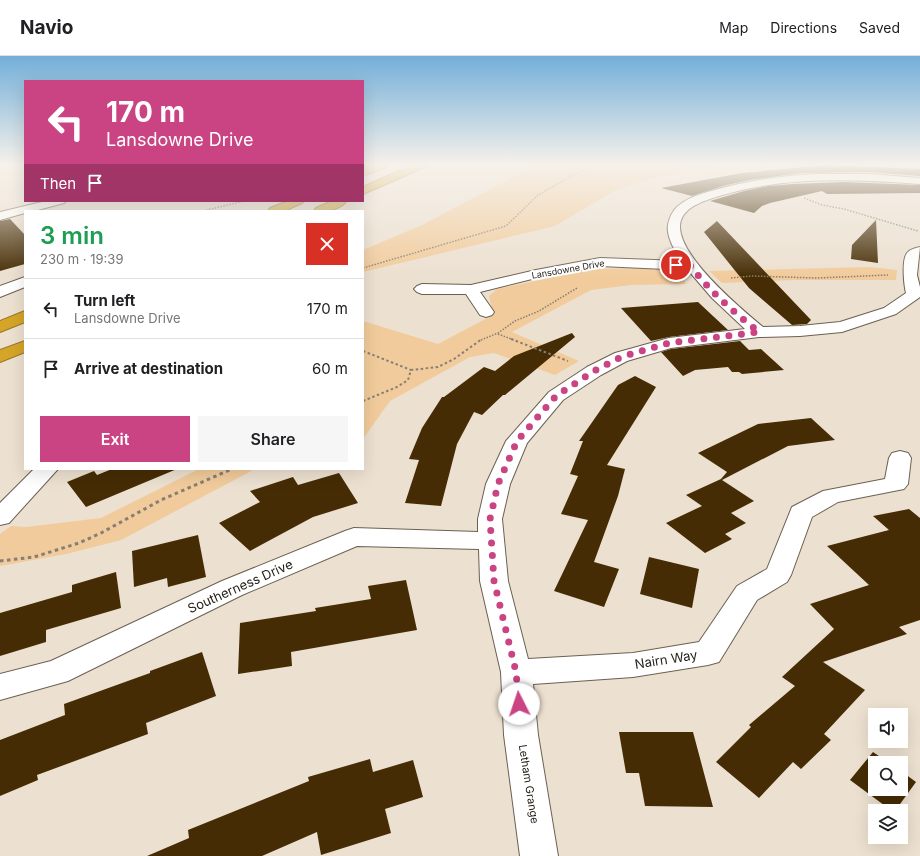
<!DOCTYPE html>
<html lang="en">
<head>
<meta charset="utf-8">
<style>
	:root { --surface:#fff; --page:#f6f6f6; --text:#202124; --muted:#757577; --line:#e0e0e0; --accent:#ca4382 }
	body { margin:0; font-family:Inter,sans-serif; background:var(--page); color:var(--text); height:100vh; display:flex; flex-direction:column; font-size:15px; white-space:nowrap }
	* { box-sizing:border-box; margin:0 }
	p { font-size:13px; color:var(--muted) }
	.icon { flex:none; width:22px; height:22px; fill:none; stroke:currentColor; stroke-width:2; stroke-linecap:round; stroke-linejoin:round }
	.map { position:relative; flex:1; overflow:hidden }
	.sheet { position:absolute; left:24px; top:154px; width:340px; height:260px; display:flex; flex-direction:column; background:var(--surface); border-radius:0px; box-shadow:0 4px 16px #0002 }
	.sheet>* { flex:none }
	.guide { position:absolute; left:24px; top:24px; width:340px; height:122px; border-radius:0px; box-shadow:0 4px 16px #0002; background:#ca4382; color:#fff; overflow:hidden }
	.controls { position:absolute; left:868px; top:652px; display:grid; gap:8px }
	.controls a { display:grid; place-items:center; width:40px; height:40px; border-radius:0px; background:var(--surface); box-shadow:0 4px 16px #0002; font-size:20px }
	.pin { position:absolute; display:grid; place-items:center; width:34px; height:34px; color:#fff; margin:-17px; border:2px solid #fff; border-radius:50%; box-shadow:0 1px 4px #0007 }
	.me { position:absolute; width:44px; margin:-22px; rotate:356deg; stroke-linejoin:round; filter:drop-shadow(0 0 3px #0008) }
	.turn { display:flex; align-items:center; gap:14px; height:84px; padding:0 16px; font-size:18px }
	.turn .icon { width:52px; height:52px; stroke-width:2.5 }
	.turn b { display:block; font-size:28px; line-height:34px }
	.then { display:flex; align-items:center; height:38px; padding:0 16px; background:#0003; gap:8px; font-size:15px }
	.round { display:grid; place-items:center; flex:none; width:42px; height:42px; border-radius:0px; background:var(--page) }
	.overview { display:flex; align-items:center; justify-content:space-between; height:68px; padding:0 16px }
	h1 { font-size:24px; font-weight:600; line-height:30px; color:#1e9e55 }
	.cta { display:flex; gap:8px; margin-top:auto; padding:8px 16px }
	.cta a { flex:1; height:46px; border-radius:0px; background:var(--accent); color:#fff; font-size:16px; font-weight:600; line-height:46px; text-align:center }
	.cta a+a { background:var(--page); color:var(--text) }
	ul { padding:0; list-style:none }
	li { display:flex; align-items:center; gap:12px; height:60px; padding:0 16px; border-top:1px solid var(--line) }
	li div { flex:1 }
	li b { display:block; font-size:15px }
	li em { font-style:normal }
	header { display:flex; align-items:center; gap:24px; box-sizing:border-box; height:56px; padding:0 20px; background:var(--surface); border-bottom:1px solid var(--line) }
	header strong { font-size:19px }
	nav { display:flex; gap:22px; margin-inline-start:auto; font-size:14px }
	.map>svg:first-child { display:block }
	.green { fill:#f1cb9b }
	.building { fill:#452c04 }
	.lines { fill:none; stroke-linecap:round; stroke-linejoin:round }
	.minor-casing { stroke:#6b6052; stroke-width:2 }
	.highway-casing { stroke:#987724; stroke-width:2 }
	.path-far2 { stroke:#877f74; stroke-width:1.5; stroke-dasharray:1.5 1.5; stroke-linecap:butt }
	.path-far1 { stroke:#877f74; stroke-width:2; stroke-dasharray:2.5 2.5; stroke-linecap:butt }
	.path { stroke:#877f74; stroke-width:3; stroke-dasharray:3.5 3.5; stroke-linecap:butt }
	.minor { fill:#fff; fill-rule:evenodd }
	.highway { fill:#d5a529; fill-rule:evenodd }
	.route { stroke:#ca4382; stroke-width:7; stroke-dasharray:0 12.6 }
	.labels { text-anchor:middle; dominant-baseline:central; stroke-width:4; stroke-linejoin:round; paint-order:stroke }
	.far-street-label { font-size:9px; fill:#26211b; stroke:#fff }
	.street-label { font-size:11px; fill:#26211b; stroke:#fff }
	.near-street-label { font-size:13px; fill:#26211b; stroke:#fff }
</style>
</head>
<body>
<header>
<strong>Navio</strong>
<nav><a>Map</a><a>Directions</a><a>Saved</a></nav>
</header>
<div class="map">
<svg width="920" height="800" viewBox="0 0 920 800">
	<rect width="100%" height="100%" fill="#ece0d0"/>
	<!-- green -->
	<path class="green" d="M536,109H719L653,122L614,135L555,170L363,216V194L422,169Z
		M870,211L897,214L896,224H795L722,227L709,215Z
		M645,212L678,215L686,228L631,229L591,234L512,276L579,305L555,319L494,297L470,301L390,345L363,383V265L438,288L493,259L489,240L497,233L592,213Z
		M199,413H255L121,484L66,498L0,510V478L11,470L26,471L101,462Z"/>
	<!-- building -->
	<path class="building" d="M827,109L920,113V120L868,116L801,117L749,124L723,130L692,140L661,132L742,117Z
		M844,126L920,129V137L827,138L822,135L770,147L762,150L754,157L710,145L744,135L768,130L793,128Z
		M10,163L25,179V208L0,215V165Z
		M876,164L878,207L851,203L852,189Z
		M717,165L811,264L807,268L792,269L749,232L704,176Z
		M698,246L728,274L669,281L651,285L621,252Z
		M572,277L575,281L505,339H503L482,359L474,356L457,388L441,450L405,447L419,404L409,403L422,372L442,341H444L484,311L495,315L514,300Z
		M740,285L749,294L761,293L784,314L742,318L739,316H732L728,311L695,314L683,320L661,296L671,293Z
		M635,320L656,331L607,409L625,413L618,440L594,506L619,513L604,551L554,535L588,464L561,458L578,420L570,418L583,385H579L618,329Z
		M811,362L835,384L788,390L722,424L754,445L731,457L746,467L725,478L732,483L705,497L666,467L702,450L686,439L721,423L727,416L698,397L758,368Z
		M112,413H177L86,451L67,426L94,415L97,419Z
		M339,417L358,447L313,461L250,495L219,467L260,446L250,435L293,421L298,429Z
		M909,453L920,462V564L899,571L907,578L823,606L865,634L824,678L831,684L801,713L793,706L759,742L716,706L751,671L749,669L795,630L782,621L834,573L810,548L869,529L827,490L889,474L873,460Z
		M198,479L206,521L168,531L167,522L134,531L132,495Z
		M649,501L699,513L692,552L640,538Z
		M116,516L121,552L46,574V586L0,600V557L72,536V529Z
		M406,524L417,574L291,596L292,610L238,618L240,567L316,555L315,552L371,543L368,530Z
		M202,596L216,640L146,667L148,678L37,719L38,724L0,740V684L65,659L64,648L150,617V615Z
		M619,676H693L713,751L645,750L639,717H626Z
		M873,696L889,707H875V733H901V715L916,726L895,755H892L850,724Z
		M370,703L373,716L413,704L423,741L385,753L391,777L321,799L317,776L262,800H147L189,782L188,774L309,725L308,721Z"/>
	<g class="lines">
		<defs>
			<path id="minor" d="M814,118H868L920,122V128C852,123 784,120 719,140C704,145 681,151 680,170C679,201 740,252 763,271L800,270L840,266L884,252L906,237C904,229 901,202 908,196C911,193 916,192 920,191L917,219L920,231V241L896,258L842,276L800,280L759,281L671,292L627,305L601,319L563,344L527,387L510,428L502,463L508,525L528,603L633,597L699,586L737,530L767,513L792,451L823,435L885,423L889,402L892,397L900,395L908,397L911,402L908,428L904,433L838,446L812,461L791,519L787,526L757,544L719,606L708,609L633,621L533,628L538,679L558,800H520L504,679L501,616L480,525L479,493L357,490L242,539L68,625L0,644V618L51,605L222,525L345,475L354,472L478,476V463L486,428L506,385L549,336L587,311L615,297L669,282L745,273L712,242L688,214L600,210L536,222L480,236L494,256L492,259L486,261L480,259L466,238H422L417,236L414,233L417,230L422,228L471,229L536,214L600,202L682,205C675,196 666,180 668,169C669,162 673,154 678,150C687,142 700,138 711,135C745,125 779,120 814,118Z
				M46,145H66L64,147L34,155H25V157L0,164V156Z
				M25,221V231L0,241V230Z
				M34,413H58L9,467L0,469V447Z"/>
			<path id="highway" d="M374,109H387L386,111L363,120V113Z
				M413,109H426L425,111L363,138V131Z
				M288,145H304L302,147L284,155H268L270,152Z
				M332,145H347C339,155 325,155 314,155L316,152Z
				M25,255V266L0,276V265Z
				M25,285V296L0,306V294Z"/>
		</defs>
		<!-- minor casing -->
		<use href="#minor" class="minor-casing"/>
		<!-- highway casing -->
		<use href="#highway" class="highway-casing"/>
		<!-- path-far2 -->
		<path class="path-far2" d="M804,142L822,149L844,153L918,175
			M203,155L244,145
			M363,212L506,170L538,139L591,109
			M731,222L752,220L817,222L888,219
			M498,278L514,284
			M481,284L498,277L515,265L539,255L577,232"/>
		<!-- path-far1 -->
		<path class="path-far1" d="M511,283L568,305
			M363,295L411,314
			M363,345L397,331L408,324L411,314L438,311L454,303L482,283"/>
		<!-- path -->
		<path class="path" d="M0,505L34,501L79,487L101,477L161,444L232,413"/>
		<!-- minor -->
		<use href="#minor" class="minor"/>
		<!-- highway -->
		<use href="#highway" class="highway"/>
	</g>
	<!-- sky -->
	<linearGradient id="sky" x2="0" y2="1"><stop stop-color="#73afd9"/><stop offset="0.49" stop-color="#f6f1ea"/><stop offset="1" stop-color="#f6f1ea" stop-opacity="0"/></linearGradient>
	<rect width="920" height="221" fill="url(#sky)"/>
	<g class="lines">
		<!-- route -->
		<path class="route" d="M519,648L516,616L494,525L490,463L498,428L517,385L556,340L594,315L621,301L669,287L759,276C736,258 708,234 691,210L676,209"/>
	</g>
	<g class="labels">
		<!-- far-street labels -->
		<g class="far-street-label">
			<text transform="translate(568 213) rotate(-10)">Lansdowne Drive</text>
		</g>
		<!-- street labels -->
		<g class="street-label">
			<text transform="translate(529 728) rotate(81)">Letham Grange</text>
		</g>
		<!-- near-street labels -->
		<g class="near-street-label">
			<text transform="translate(240 530) rotate(-24)">Southerness Drive</text>
			<text transform="translate(666 603) rotate(-9)">Nairn Way</text>
		</g>
	</g>
</svg>
<div class="controls">
<a><svg class="icon" aria-label="sound" viewBox="0 0 24 24"><path d="M4 9h4l5-4v14l-5-4H4zM17 9q2 3 0 6"/></svg></a>
<a><svg class="icon" aria-label="search" viewBox="0 0 24 24"><circle cx="10" cy="10" r="6"/><path d="M15 15l6 6"/></svg></a>
<a><svg class="icon" aria-label="layers" viewBox="0 0 24 24"><path d="M12 4l9 5-9 5-9-5zM3 14l9 5 9-5"/></svg></a>
</div>
<div class="pin" style="left:676px;top:209px;background:#d93025"><svg class="icon" aria-label="arrive" viewBox="0 0 24 24"><path d="M6 21V4h12l-3 4 3 4H6"/></svg></div>
<svg class="me" style="left:519px;top:648px" viewBox="-20 -20 40 40"><circle r="19" fill="#fff"/><path d="M0-13L10 11 0 6-10 11z" fill="#ca4382"/></svg>
<div class="guide">
<div class="turn"><svg class="icon" aria-label="left" viewBox="0 0 24 24"><path d="M17 20v-9H6M10 6l-5 5 5 5"/></svg><div><b>170 m</b>Lansdowne Drive</div></div>
<div class="then">Then<svg class="icon" aria-label="arrive" viewBox="0 0 24 24"><path d="M6 21V4h12l-3 4 3 4H6"/></svg></div>
</div>
<section class="sheet">
<div class="overview"><div><h1>3 min</h1><p>230 m · 19:39</p></div><a class="round" style="background:#d93025;color:#fff"><svg class="icon" aria-label="close" viewBox="0 0 24 24"><path d="M6 6l12 12M18 6L6 18"/></svg></a></div>
<ul>
<li><svg class="icon" aria-label="left" viewBox="0 0 24 24"><path d="M17 20v-9H6M10 6l-5 5 5 5"/></svg><div><b>Turn left</b><p>Lansdowne Drive</p></div><em>170 m</em></li>
<li><svg class="icon" aria-label="arrive" viewBox="0 0 24 24"><path d="M6 21V4h12l-3 4 3 4H6"/></svg><div><b>Arrive at destination</b></div><em>60 m</em></li>
</ul>
<div class="cta"><a>Exit</a><a>Share</a></div>
</section>
</div>
</body>
</html>
